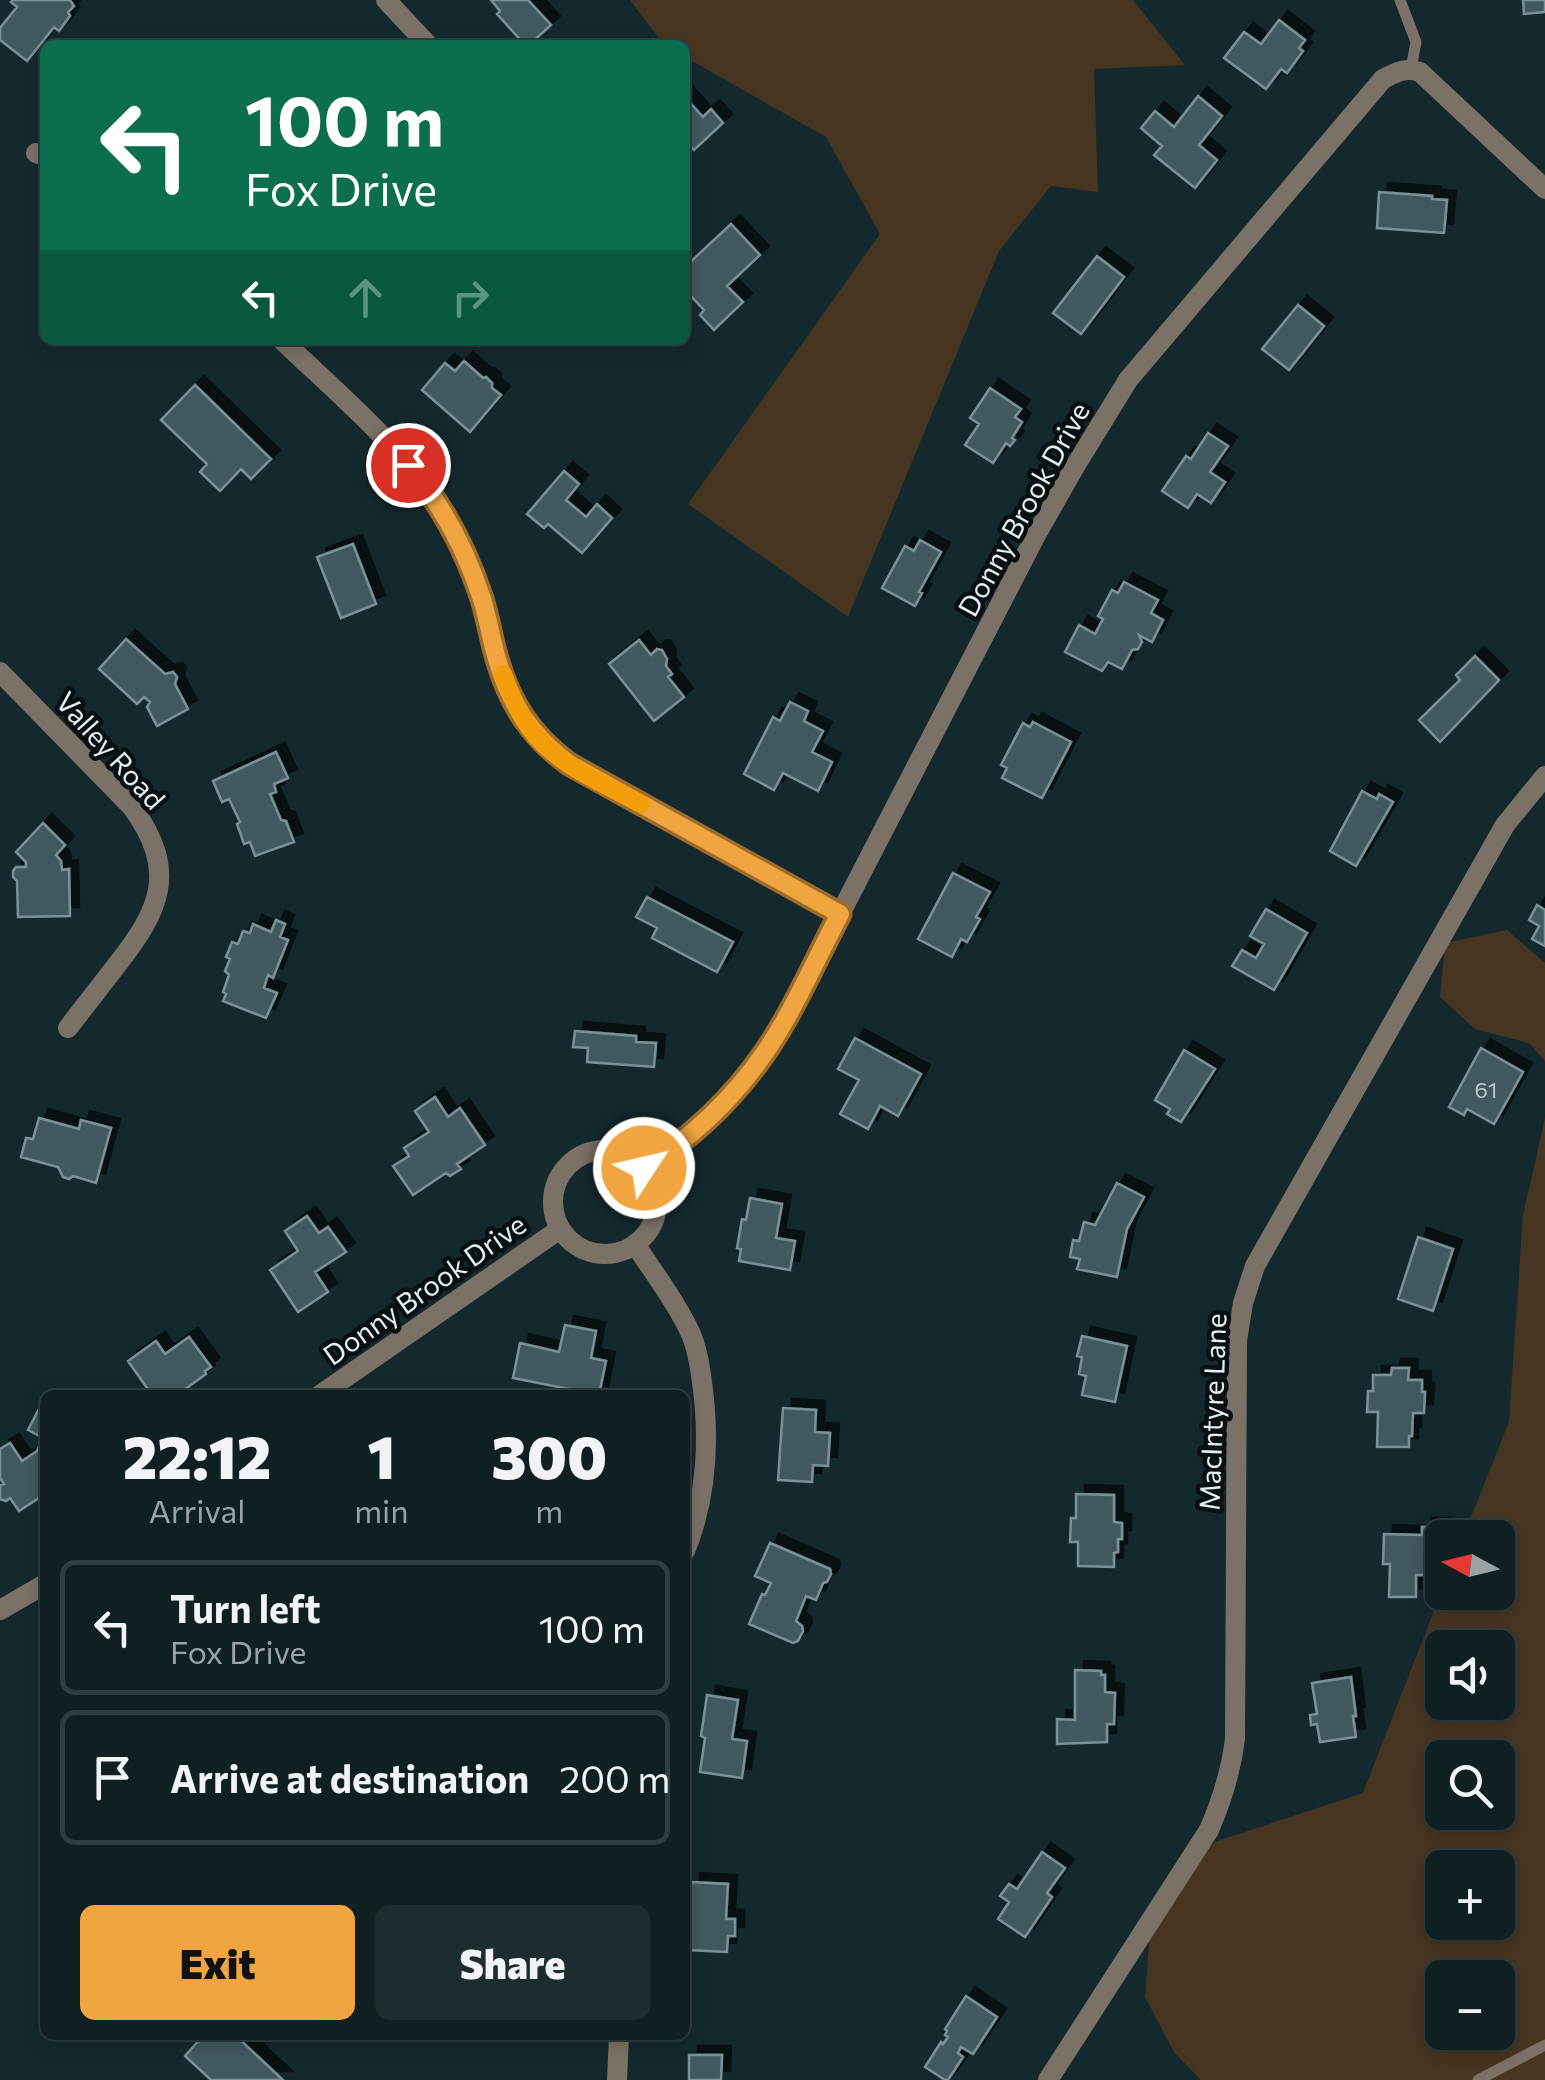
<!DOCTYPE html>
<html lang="en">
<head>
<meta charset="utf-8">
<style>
	:root { --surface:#0f1f22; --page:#1d2c2f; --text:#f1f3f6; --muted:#9ba2a5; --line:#2f3d40; --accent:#f1a540 }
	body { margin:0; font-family:Commissioner,sans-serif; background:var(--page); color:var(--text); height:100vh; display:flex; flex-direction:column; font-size:38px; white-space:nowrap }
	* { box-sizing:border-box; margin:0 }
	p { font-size:32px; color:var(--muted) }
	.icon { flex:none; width:55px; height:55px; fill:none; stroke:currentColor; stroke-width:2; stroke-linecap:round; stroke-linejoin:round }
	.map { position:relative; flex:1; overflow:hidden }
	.panel { position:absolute; left:40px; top:1390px; width:650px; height:650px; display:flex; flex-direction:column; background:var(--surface); border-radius:15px; box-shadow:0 5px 15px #0003,0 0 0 2px var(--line) }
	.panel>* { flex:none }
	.banner { position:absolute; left:40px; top:40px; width:650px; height:305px; border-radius:15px; box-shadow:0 5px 15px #0003,0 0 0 2px var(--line); background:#0b6e4f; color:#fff; overflow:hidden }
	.needle { width:65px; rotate:277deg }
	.fabs { position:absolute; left:1425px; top:1520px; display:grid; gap:20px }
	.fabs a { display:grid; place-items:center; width:90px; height:90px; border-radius:15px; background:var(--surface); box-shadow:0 5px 15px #0003,0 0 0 2px var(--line); font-size:50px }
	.pin { position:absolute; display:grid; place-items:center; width:85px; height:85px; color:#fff; margin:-42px; border:5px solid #fff; border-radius:50%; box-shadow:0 2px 10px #0007 }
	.me { position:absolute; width:110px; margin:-55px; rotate:55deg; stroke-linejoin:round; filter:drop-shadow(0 0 8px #0008) }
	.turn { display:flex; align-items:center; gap:35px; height:210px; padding:0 40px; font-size:45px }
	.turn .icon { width:130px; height:130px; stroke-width:2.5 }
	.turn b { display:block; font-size:70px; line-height:85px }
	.lanes { display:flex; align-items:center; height:95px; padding:0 40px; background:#0003; justify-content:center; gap:50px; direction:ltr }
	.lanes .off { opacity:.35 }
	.eta { display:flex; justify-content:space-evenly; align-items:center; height:170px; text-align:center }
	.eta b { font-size:60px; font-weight:800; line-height:70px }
	.cta { display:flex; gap:20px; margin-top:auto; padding:20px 40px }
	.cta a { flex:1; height:115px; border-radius:15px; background:var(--accent); color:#111; font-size:40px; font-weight:800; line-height:115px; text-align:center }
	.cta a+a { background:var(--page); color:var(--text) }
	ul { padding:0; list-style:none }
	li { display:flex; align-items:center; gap:30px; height:135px; margin:0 20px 15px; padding:0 20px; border:5px solid var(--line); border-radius:15px }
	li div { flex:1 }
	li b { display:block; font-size:38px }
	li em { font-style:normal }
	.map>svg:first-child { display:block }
	.green { fill:#463521; fill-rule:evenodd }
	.building { fill:#43595f; stroke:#7a9297; stroke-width:2.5; filter:url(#shadow) }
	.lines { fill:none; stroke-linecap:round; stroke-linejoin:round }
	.service { stroke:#7c7166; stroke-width:11 }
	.minor { stroke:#7c7166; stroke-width:20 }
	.route-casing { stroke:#9d6b2a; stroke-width:25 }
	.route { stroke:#f1a540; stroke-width:18 }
	.slow { stroke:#f59e0b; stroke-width:18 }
	.labels { text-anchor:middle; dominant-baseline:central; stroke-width:9; stroke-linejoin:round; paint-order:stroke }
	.number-label { font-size:22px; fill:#bbcacd }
	.street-label { font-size:28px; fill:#e3eff2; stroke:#081012 }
</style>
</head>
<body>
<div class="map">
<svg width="1545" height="2080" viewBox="0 0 1545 2080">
	<defs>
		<filter id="shadow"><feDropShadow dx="9" dy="-9" stdDeviation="0" flood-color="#0009"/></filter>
	</defs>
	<rect width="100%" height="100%" fill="#14292e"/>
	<!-- green -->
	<path class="green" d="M630,0H1133L1185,65L1094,69L1098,192L1051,186L999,251L848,617L688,504L880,234L826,137L685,57V45H664Z
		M1507,930L1545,963V1061L1529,1043L1475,1029L1440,997L1445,943Z
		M1545,1118V2080H1201L1174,2052L1145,1997L1149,1941L1181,1889L1214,1842L1363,1793L1442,1590V1592H1498V1538L1463,1537L1509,1422L1523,1215ZM1442,1648H1498V1702H1442ZM1442,1758H1498V1812H1442ZM1442,1868H1498V1922H1442ZM1442,1978H1498V2032H1442Z"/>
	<!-- building -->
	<path class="building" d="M13,0H70L74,6L68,12L70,16L59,31L54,27L27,61L0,40V28L17,7L11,2Z
		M491,0H528L551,25L529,45H525L497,14L500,11Z
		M1523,0H1545V12L1524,14Z
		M1279,20L1305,40L1299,48L1303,51L1287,73L1281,69L1266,89L1224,58L1244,32L1261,44Z
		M1198,96L1222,116L1199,145L1217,160L1195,188L1154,155L1162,146L1141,128L1155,111L1174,127Z
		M685,97L703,117L711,109L723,123L694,150L685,140Z
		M1379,192L1432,196V199L1447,200L1444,233L1377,228Z
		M731,224L760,255L727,286L743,302L714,330L700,315L704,310L685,290V267Z
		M1097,256L1124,277L1081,334L1053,313Z
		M1298,305L1324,326L1289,370L1262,349Z
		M464,361L483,378L486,377L492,383V388L501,395L470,432L422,390L445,363L455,371Z
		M195,385L271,459L251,479L241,469L220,491L200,472L207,464L161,420Z
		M990,388L1021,409L1015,417L1022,422L1012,438L1015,440L1010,446L1006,443L993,463L965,445L979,424L970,418Z
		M1208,433L1228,446L1210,472L1225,482L1211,503L1197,494L1188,508L1162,491L1186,456L1191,459Z
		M564,471L579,484L566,500L586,517L597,504L612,518L582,553L548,524L544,528L527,514Z
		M920,540L941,552L919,592L922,593L915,606L882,588L905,546L914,551Z
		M353,544L376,604L341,618L317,557Z
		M1124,582L1158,600L1151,613L1163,620L1152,642L1139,635L1142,642L1138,649L1132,650L1122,669L1108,662L1102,671L1065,652L1079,625L1095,634L1103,619L1098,616L1112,590L1118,593Z
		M126,639L165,674L173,672L177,677L175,684L188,709L157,726L147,707L150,702L144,697L137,704L99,669Z
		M639,640L651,655L657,649L662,650L667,659L666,666L672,674L668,677L684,697L654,721L609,664Z
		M1475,656L1499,680L1440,742L1419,720L1460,680L1456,675Z
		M790,702L808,711L804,721L823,731L812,752L832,762L818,791L783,773L774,790L744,774L773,717L780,721Z
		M1033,722L1071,742L1042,798L1002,778L1007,768L1001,765L1023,723L1030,727Z
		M276,752L288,778L274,784L276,792L270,794L281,820L286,821L294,842L255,856L250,842L244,844L237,824L240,822L229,799L222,802L213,781Z
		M1362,791L1377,799L1379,794L1393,802L1356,866L1330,851Z
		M43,823L65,845L56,855L61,861L62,870L69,869L70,916L18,917L17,881L13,877V871L16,867H26V862L16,852Z
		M953,873L990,892L976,917L980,919L967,942L961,939L952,957L918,939Z
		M647,897L733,942L717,972L652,938L657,928L636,917Z
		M1537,905L1545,910V946L1532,939L1539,926L1529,920Z
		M1266,909L1307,933L1274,990L1232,966L1242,950L1256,958L1264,944L1250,936Z
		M276,920L285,924L280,937L288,940L273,978L268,975L264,988L277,993L266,1018L223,1001L226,994L223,992L229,975L225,971L230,959L226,957L232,942L238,944L243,931L250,933L253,924L271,932Z
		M575,1031L636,1036V1042L656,1043L654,1067L587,1062L588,1048L573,1047Z
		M855,1038L921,1074L898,1116L880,1106L868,1129L840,1114L859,1080L838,1069Z
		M1481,1048L1523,1072L1494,1124L1467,1109L1464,1115L1449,1107Z
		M1184,1050L1215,1069L1181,1122L1167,1114L1170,1109L1155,1100Z
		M435,1097L448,1117L460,1108L485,1145L457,1164L461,1169L450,1176L446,1173L413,1195L393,1166L409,1156L404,1148L429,1132L415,1111Z
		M39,1118L79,1129L81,1120L111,1128L96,1183L73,1176L69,1179L63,1177L58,1167L21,1157L26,1138L33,1139Z
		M1117,1183L1144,1197L1127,1229L1117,1277L1077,1269L1080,1259L1070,1257L1073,1240L1079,1241L1084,1222L1095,1225Z
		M750,1198L782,1204L776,1238L795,1241L790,1270L739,1261L741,1249L737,1248L742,1219L746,1220Z
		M307,1216L319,1233L328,1227L346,1252L315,1272L328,1292L298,1312L270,1270L298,1251L285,1231Z
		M1418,1237L1453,1249L1433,1311L1398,1299Z
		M565,1325L596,1331L591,1358L606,1361L599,1395L513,1378L520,1343L559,1352Z
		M1082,1336L1127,1346L1115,1402L1082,1395L1086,1376L1079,1374L1082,1357L1077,1356Z
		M189,1337L211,1367L205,1371L206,1374L177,1395H152L128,1361L156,1341L165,1354Z
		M1392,1368H1409L1408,1380H1422V1392H1425L1424,1413H1413L1412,1436H1409V1447H1377L1378,1412H1367L1368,1391H1373V1375H1391Z
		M41,1405L45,1407V1494L19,1511L10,1498L6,1501L0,1499V1485L4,1484L0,1478V1449L10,1443L22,1461L37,1451L43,1438L28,1430Z
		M783,1408L816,1410L815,1432L830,1433L828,1466L813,1465L812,1482L778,1480Z
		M1076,1494L1114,1495V1522L1122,1523V1539H1118V1552L1114,1553V1567L1078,1566V1542H1070L1071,1518H1076Z
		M1422,1527H1443L1442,1551H1430V1575H1416V1597H1389L1390,1564H1383L1384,1534L1422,1535Z
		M770,1543L830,1569L831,1574L827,1582L823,1583L816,1600L806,1596L796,1621L802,1626L803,1631L798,1641L793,1643L749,1624L762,1594L765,1595L771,1583L755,1576Z
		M1075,1670L1101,1671V1675H1105V1692L1115,1693L1114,1724H1107V1742L1057,1744V1719L1075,1720Z
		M1351,1677L1356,1716H1353L1356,1737L1320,1742L1317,1724L1311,1725L1310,1715L1317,1714L1312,1683Z
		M707,1695L738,1700L732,1739L747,1741L742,1778L700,1772L705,1738L701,1736Z
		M1042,1852L1065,1868L1047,1893L1052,1897L1025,1937L998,1919L1009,1902L1000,1896L1009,1884L1017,1889Z
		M691,1882L728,1884L726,1919H735V1936H728L727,1952L687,1950Z
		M966,1996L997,2017L973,2054L961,2047L958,2053L963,2057L948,2080H945L925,2067L941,2042L943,2044L948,2037L945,2035L947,2031L945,2029Z
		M204,2035H235L283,2080H211L185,2056Z
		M689,2055H722L721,2080H689Z"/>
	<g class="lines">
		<!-- service -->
		<path class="service" d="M1400,0L1416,42L1411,69
			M1478,2080L1545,2045"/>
		<!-- minor -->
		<path class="minor" d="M386,0L428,45
			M36,153L45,156
			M282,340C338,394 410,453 448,521C462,546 473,572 482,599C488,618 491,639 497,659C510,703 531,736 569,764L840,914
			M0,672L132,807C178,871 161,909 116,966C100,987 84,1007 68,1028
			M553 1202a52 52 0 1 1 104 0a52 52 0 1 1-104 0Z
			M644,1168C711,1125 750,1078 791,1009L1036,535L1074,468L1128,380L1383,79C1397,72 1406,67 1420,72L1545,189
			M635,1244C653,1272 675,1300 689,1330C696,1343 699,1361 701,1375C710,1434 708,1495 685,1551
			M320,1395L560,1229
			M0,1610L45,1584
			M617,2080L619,2035
			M1048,2080L1209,1830C1222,1800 1231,1772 1235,1739L1237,1341L1243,1303L1255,1266L1505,825L1545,776"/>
	</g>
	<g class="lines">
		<defs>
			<path id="route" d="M408,465C442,504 466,550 482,599C488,618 491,639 497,659C510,704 531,736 569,764L840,914C816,959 795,1008 766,1051C733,1099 693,1137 644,1168"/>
		</defs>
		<!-- route casing -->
		<use href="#route" class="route-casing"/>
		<!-- route -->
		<use href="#route" class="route"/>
		<!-- slow -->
		<path class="slow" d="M503,674C510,693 518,713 531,730C557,765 603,783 641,804"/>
	</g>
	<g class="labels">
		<!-- number labels -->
		<g class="number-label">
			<text x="1486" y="1089">61</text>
		</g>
		<!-- street labels -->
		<g class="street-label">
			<text transform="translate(1023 509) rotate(-61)">Donny Brook Drive</text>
			<text transform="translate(111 750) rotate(48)">Valley Road</text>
			<text transform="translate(424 1289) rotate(-35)">Donny Brook Drive</text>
			<text transform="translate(1212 1412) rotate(-88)">MacIntyre Lane</text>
		</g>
	</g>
</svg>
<div class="fabs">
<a><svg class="needle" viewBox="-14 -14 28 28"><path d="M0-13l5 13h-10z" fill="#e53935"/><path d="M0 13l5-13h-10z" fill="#9ba2a5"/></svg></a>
<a><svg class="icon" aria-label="sound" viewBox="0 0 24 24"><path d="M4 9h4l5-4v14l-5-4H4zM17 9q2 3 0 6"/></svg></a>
<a><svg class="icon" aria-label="search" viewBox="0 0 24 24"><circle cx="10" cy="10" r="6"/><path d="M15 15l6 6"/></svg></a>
<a>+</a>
<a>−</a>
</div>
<div class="pin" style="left:408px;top:465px;background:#d93025"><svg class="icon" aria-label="arrive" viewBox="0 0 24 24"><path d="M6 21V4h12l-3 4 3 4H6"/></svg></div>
<svg class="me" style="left:644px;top:1168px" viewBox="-20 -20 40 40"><circle r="17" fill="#f1a540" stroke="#fff" stroke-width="3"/><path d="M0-11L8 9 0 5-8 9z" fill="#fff"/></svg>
<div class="banner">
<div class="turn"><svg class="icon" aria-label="left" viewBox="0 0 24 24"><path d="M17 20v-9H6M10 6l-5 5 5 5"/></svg><div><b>100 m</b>Fox Drive</div></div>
<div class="lanes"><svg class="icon" aria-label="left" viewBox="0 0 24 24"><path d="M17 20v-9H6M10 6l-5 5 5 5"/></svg><svg class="icon off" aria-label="ahead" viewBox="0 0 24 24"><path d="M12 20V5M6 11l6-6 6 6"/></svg><svg class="icon off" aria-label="right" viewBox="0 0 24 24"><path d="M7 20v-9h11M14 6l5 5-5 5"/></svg></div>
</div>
<section class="panel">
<div class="eta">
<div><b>22:12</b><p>Arrival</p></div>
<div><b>1</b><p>min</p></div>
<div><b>300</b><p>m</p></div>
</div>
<ul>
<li><svg class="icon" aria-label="left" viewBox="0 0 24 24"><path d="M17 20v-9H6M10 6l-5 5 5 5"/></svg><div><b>Turn left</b><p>Fox Drive</p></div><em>100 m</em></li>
<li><svg class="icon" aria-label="arrive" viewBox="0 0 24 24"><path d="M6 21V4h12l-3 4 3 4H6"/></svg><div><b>Arrive at destination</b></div><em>200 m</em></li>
</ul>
<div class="cta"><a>Exit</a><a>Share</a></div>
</section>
</div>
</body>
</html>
